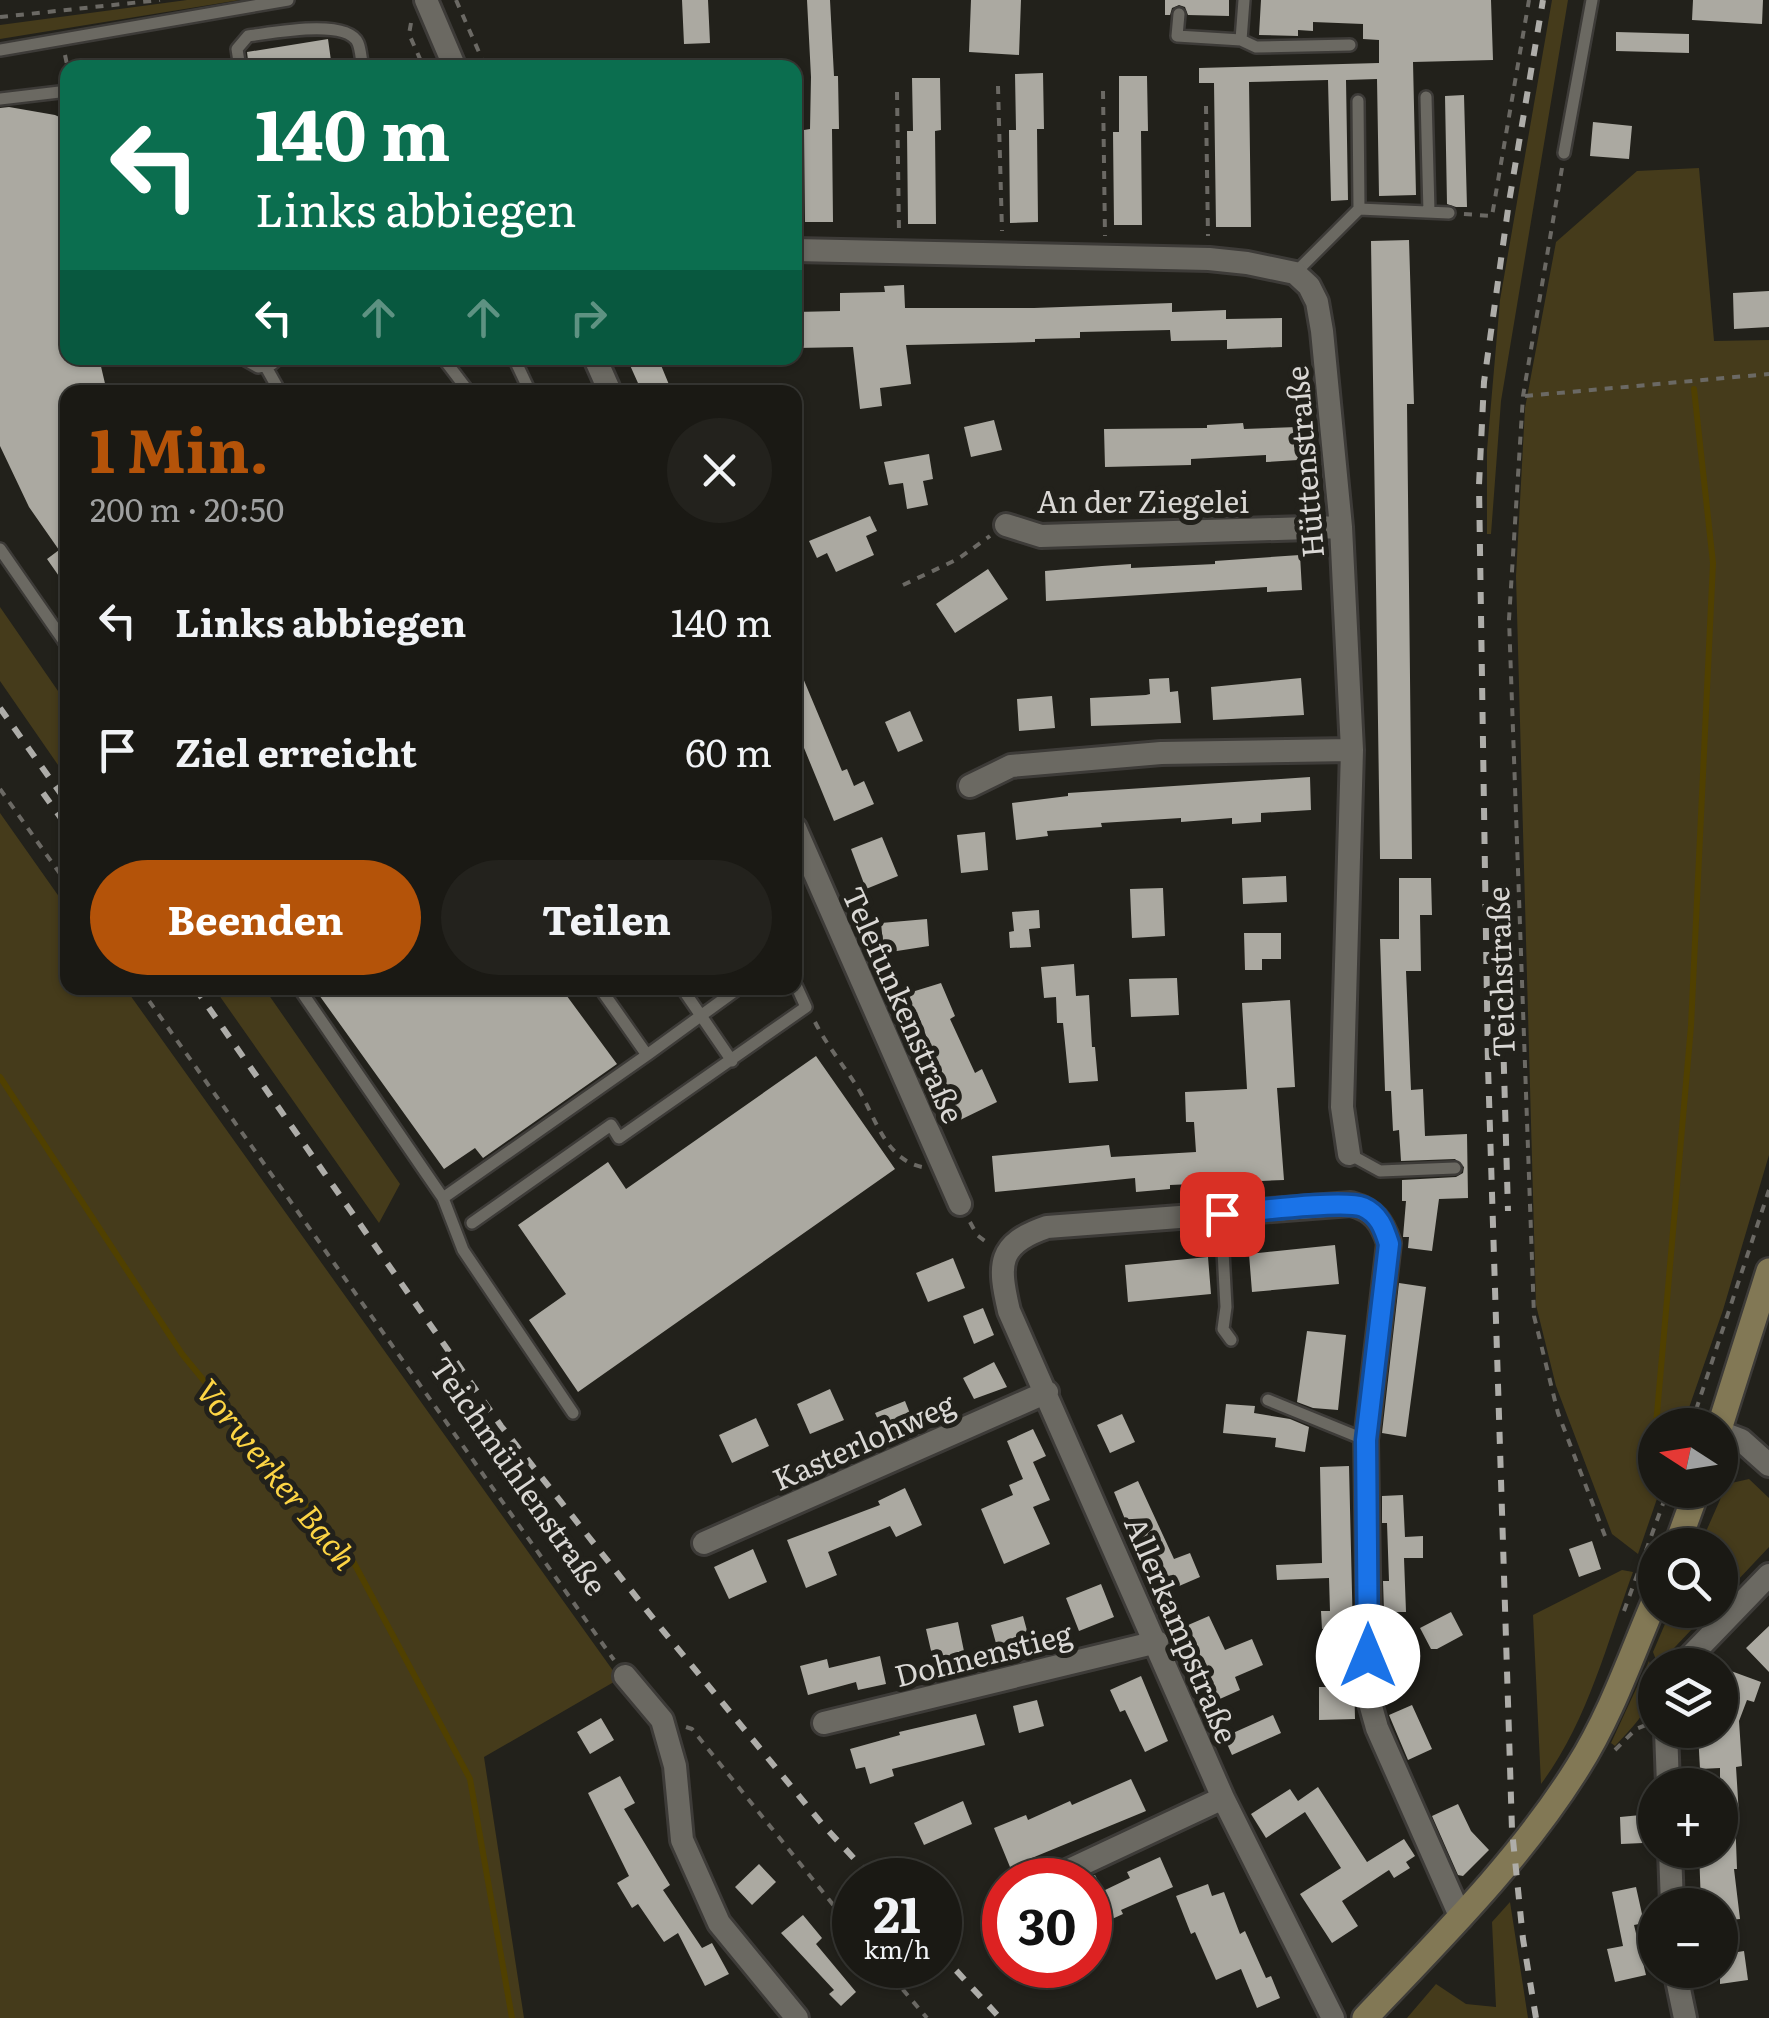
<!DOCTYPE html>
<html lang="de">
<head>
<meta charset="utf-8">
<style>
	:root { --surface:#1a1914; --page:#23221d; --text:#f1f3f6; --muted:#9fa0a0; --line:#383834; --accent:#b45309 }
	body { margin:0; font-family:Literata,serif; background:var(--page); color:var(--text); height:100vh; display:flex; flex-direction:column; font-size:38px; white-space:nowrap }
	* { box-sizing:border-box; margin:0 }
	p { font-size:32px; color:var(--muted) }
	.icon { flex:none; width:55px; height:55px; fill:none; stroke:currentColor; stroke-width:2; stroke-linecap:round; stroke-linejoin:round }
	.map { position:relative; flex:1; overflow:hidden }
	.drawer { position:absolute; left:60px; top:385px; width:742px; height:610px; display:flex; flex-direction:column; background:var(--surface); border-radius:20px; box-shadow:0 2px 8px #0004,0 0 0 2px var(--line) }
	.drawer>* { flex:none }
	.guide { position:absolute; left:60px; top:60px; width:742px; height:305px; border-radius:20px; box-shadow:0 2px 8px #0004,0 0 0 2px var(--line); background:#0b6e4f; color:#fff; overflow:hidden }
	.needle { width:65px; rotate:282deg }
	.fabs { position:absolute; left:1638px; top:1408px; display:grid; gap:20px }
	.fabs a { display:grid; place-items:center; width:100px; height:100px; border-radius:50%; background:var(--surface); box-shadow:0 2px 8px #0004,0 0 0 2px var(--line); font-size:50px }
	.speed { position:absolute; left:832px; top:1858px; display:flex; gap:20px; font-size:50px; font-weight:700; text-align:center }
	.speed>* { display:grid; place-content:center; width:130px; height:130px; border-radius:50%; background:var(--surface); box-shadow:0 2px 8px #0004,0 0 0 2px var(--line); line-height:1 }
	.speed small { font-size:25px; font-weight:400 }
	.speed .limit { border:15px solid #d22; background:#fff; color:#111 }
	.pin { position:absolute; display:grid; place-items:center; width:85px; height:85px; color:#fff; margin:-42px; border-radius:20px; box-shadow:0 5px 15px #0006 }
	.me { position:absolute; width:110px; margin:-55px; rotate:0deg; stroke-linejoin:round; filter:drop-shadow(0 0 8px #0008) }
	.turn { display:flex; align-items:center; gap:35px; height:210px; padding:0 30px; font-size:45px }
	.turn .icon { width:130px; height:130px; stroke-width:2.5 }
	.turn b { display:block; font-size:70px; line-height:85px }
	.lanes { display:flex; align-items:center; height:95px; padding:0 30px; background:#0003; justify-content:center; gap:50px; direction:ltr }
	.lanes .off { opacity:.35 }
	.round { display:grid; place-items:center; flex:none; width:105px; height:105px; border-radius:52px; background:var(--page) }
	.headline { display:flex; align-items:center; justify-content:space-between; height:170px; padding:0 30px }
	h1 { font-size:60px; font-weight:700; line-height:75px; color:var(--accent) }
	.primary-button { display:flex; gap:20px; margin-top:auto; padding:20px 30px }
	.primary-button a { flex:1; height:115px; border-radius:60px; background:var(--accent); color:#fff; font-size:40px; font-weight:700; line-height:115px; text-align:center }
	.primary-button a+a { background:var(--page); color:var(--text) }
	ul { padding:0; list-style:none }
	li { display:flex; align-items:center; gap:30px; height:130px; padding:0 30px }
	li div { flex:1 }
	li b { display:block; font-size:38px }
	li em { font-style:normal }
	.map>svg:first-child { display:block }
	.green { fill:#453b1b }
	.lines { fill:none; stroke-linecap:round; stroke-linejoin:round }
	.stream { stroke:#504000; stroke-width:6 }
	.building { fill:#aba9a1 }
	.lane-casing { stroke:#3d3b38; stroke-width:16 }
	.street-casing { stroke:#3d3b38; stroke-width:28 }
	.secondary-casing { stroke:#3d3b38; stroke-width:30 }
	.path { stroke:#6b6964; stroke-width:4; stroke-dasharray:8 8; stroke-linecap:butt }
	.lane { stroke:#6b6962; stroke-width:11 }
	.street { stroke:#6b6962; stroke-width:22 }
	.secondary { stroke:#827855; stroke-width:25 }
	.rail { stroke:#aeada9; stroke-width:6; stroke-dasharray:12 12; stroke-linecap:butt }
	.route-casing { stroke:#114b97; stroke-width:25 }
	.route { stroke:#1a73e8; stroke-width:18 }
	.labels { text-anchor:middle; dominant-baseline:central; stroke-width:10; stroke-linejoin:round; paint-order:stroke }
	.street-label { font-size:30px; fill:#dad8d5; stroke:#22211b }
	.water-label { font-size:32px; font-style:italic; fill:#fcd444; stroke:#22211b }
</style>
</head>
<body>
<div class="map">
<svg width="1769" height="2018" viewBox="0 0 1769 2018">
	<rect width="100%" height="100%" fill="#22211b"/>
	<!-- green -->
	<path class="green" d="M187,0H240L0,39V25Z
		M1552,0H1568L1501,401L1491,534H1487V450L1500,300Z
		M1699,168L1714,341L1769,340V1155L1723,1310L1683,1425H1655V1490H1660L1638,1554L1612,1534L1556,1386L1536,1305L1516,576L1525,408L1556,242L1637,171Z
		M0,607L67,704V778L0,681Z
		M0,813L67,908L68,988H125L619,1679L484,1757L524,2018H0Z
		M214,988H264L400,1184L379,1223Z
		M1749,1479L1769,1498V1547L1720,1599V1545H1700L1727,1484Z
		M1622,1570L1633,1572C1607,1643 1587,1723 1541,1784L1533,1615Z
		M1671,1610H1710L1658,1665L1653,1652Z
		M1649,1661C1663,1697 1639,1721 1615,1746L1611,1743Z
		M1510,1902L1528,2018H1407L1436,1984L1466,2004L1496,2007L1492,1922Z"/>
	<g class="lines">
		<!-- stream -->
		<path class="stream" d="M0,1077L182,1354L354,1563L470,1779L512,2018
			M1656,1425L1691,1026L1713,563L1694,389"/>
	</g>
	<!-- building -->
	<path class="building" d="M682,0H708L710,43L684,44Z
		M807,0H830L834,76H838L839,129H832L833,222H805L804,130L810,129L811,77Z
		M971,0H1021L1019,55L969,52Z
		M1165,0H1229V16L1188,15L1185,7L1179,5L1172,8L1170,15H1165Z
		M1261,0H1491L1493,60L1413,62L1416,195L1379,196L1377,79L1346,80L1348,200L1331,201L1328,80L1249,82L1251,227H1216L1214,83H1199V68L1379,63V40L1363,39V24L1313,22V31L1298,30V36L1259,35Z
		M1693,0H1763L1762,24L1692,20Z
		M1616,32L1689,34V53L1616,51Z
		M328,39L332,68H249L247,52Z
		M1043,73L1044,129H1037L1038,222L1010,223L1009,130H1016L1015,74Z
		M1119,76H1147L1148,131H1141L1142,225H1114L1113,132H1119Z
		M912,78H940L941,130L935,131L936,224H908L907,131H913Z
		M1464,95L1467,207H1456L1447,204L1445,96Z
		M9,107L55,115L68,121V160L63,165L68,190V358H99L107,392H68V589L47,559L59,550L29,507L0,446V108Z
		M1593,122L1632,126L1629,159L1590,156Z
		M1409,240L1414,404H1407L1412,859H1380L1371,241Z
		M904,285L905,308H1034L1172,303V312L1226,310V319L1282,318V347L1227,349V340L1171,341L1170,330L1080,332V338L1035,339V342L906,345L911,384L880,388L882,406L860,409L853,347L795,348V312L840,311V293L885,292L884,286Z
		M1769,291V327L1734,329L1733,293Z
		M642,358H658L670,387L657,392H642L629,363Z
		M994,420L1002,450L971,457L964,427Z
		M1243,423L1244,429L1297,427L1298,460L1266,462V455L1191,459V465L1105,467L1104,429L1207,428V425Z
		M929,454L933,479L923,481L928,505L907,509L903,483L889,485L884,462Z
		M870,516L877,531L866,536L874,555L836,572L827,553L817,558L809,541Z
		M1300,555L1302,590L1267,592V587L1046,601L1045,571L1102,566L1131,564V568L1215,564V561Z
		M988,569L1008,599L955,633L936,604Z
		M795,659L842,771L847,769L854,786L864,781L874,804L834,821L795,726Z
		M1169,678L1170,692L1178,691L1181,723L1091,726L1090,698L1146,695L1150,694L1149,679Z
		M1301,678L1304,715L1213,720L1211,687Z
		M1052,696L1055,728L1019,731L1017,699Z
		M910,711L923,741L898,752L885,722Z
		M1310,777L1311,810L1261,813V822L1232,824V818L1181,822V818L1101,823L1102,827L1047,831L1048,836L1016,840L1012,803L1068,796V793Z
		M985,832L988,870L961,873L957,835Z
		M882,837L898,876L866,889L851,849Z
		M1286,876L1287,902L1243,904L1242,878Z
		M1399,878H1431L1432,915H1420L1421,971H1406L1411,1090L1423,1089L1425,1136L1467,1134L1468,1198L1439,1199L1432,1251L1408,1248L1409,1237H1403L1406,1201H1402V1180L1456,1177L1463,1173L1464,1167L1455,1159L1401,1161L1399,1130L1393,1131L1391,1091H1385L1380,939H1399Z
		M1163,888L1165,936L1132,938L1130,889Z
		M1039,910L1040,928L1029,929L1031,947L1010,948L1009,932L1014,931L1012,912Z
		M927,919L929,946L884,953L881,923Z
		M1244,933H1281V959H1262V970H1245Z
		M1074,964L1076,996L1089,995L1092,1047H1095L1098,1081L1069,1083L1063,1023H1057L1056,997L1044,998L1041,967Z
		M1177,978L1179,1015L1131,1017L1129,979Z
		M941,983L955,1016L950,1019L975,1073L982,1069L997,1102L958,1121L928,1053L932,1051L917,1012H909L902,995Z
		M314,988H561L617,1064L483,1158L475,1148L444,1169Z
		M1290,1000L1295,1087L1277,1088L1284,1180L1170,1185V1189L1136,1192L1135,1178L995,1192L992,1156L1109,1145L1111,1157L1196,1152L1194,1122H1186L1185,1092L1247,1089L1242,1003Z
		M816,1056L895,1169L578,1392L529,1320L566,1294L518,1225L608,1162L626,1189Z
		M1335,1245L1339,1284L1252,1292L1249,1254Z
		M1208,1257L1211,1294L1128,1302L1125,1265Z
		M953,1258L965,1288L928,1302L916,1273Z
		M1399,1283L1426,1287L1406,1437L1382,1433Z
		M983,1308L994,1335L974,1344L963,1316Z
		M1307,1331L1346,1335L1338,1410L1313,1408L1297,1402Z
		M994,1362L1007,1387L974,1399L963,1378Z
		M830,1389L844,1420L810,1434L797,1404Z
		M905,1401L915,1426L898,1433L896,1428L884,1433L875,1413Z
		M1226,1404L1255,1406L1254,1413L1290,1419L1309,1427L1305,1452L1275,1447L1276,1438L1223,1433Z
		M1122,1414L1135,1442L1110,1453L1097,1425Z
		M756,1418L769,1446L732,1463L719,1435Z
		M1033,1429L1046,1456L1033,1462L1050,1500L1033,1507L1050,1544L1004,1564L981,1509L1013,1495L1009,1485L1023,1479L1007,1441Z
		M1349,1466L1355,1719L1319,1720V1687H1331L1329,1628L1322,1629L1321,1611H1330L1329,1578L1277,1580L1276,1565L1322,1563L1320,1467Z
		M1138,1481L1174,1559L1190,1553L1200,1577L1156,1596L1114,1492Z
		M905,1488L922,1525L896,1537L890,1526L828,1552L837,1575L806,1588L787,1540L880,1505L878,1501Z
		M1403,1495L1405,1537L1423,1536V1558H1404L1406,1612H1384L1383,1581H1389L1387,1523H1382V1496Z
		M1592,1541L1601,1569L1579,1577L1569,1549Z
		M753,1549L767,1582L729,1599L714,1567Z
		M1101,1584L1114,1617L1079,1631L1066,1598Z
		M1451,1612L1463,1635L1437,1649H1431L1420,1628Z
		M1023,1616L1032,1649L1000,1658L991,1625Z
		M1209,1616L1225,1650L1252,1639L1263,1665L1235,1677L1240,1690L1204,1706L1172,1632Z
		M958,1622L966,1661L935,1668L926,1629Z
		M1769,1626V1672L1746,1648Z
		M1408,1654L1409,1684H1385L1384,1655Z
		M880,1656L886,1684L858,1690L856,1682L808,1695L800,1666L827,1659L829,1668Z
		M1720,1667L1761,1682L1754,1702L1747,1700L1739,1721L1742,1766L1736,1767L1739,1815H1735L1737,1869H1734L1740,1919L1720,1921V1905H1701L1699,1850H1720V1768L1700,1769L1698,1733L1720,1732Z
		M1141,1676L1168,1741L1145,1752L1125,1710L1120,1712L1110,1690Z
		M1037,1700L1044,1726L1019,1733L1013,1706Z
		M1412,1705L1432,1749L1408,1760L1389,1715Z
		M976,1714L985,1745L892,1769L894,1776L870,1784L865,1767L856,1769L850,1749L900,1735L899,1732Z
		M1273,1715L1281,1733L1232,1755L1224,1737Z
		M601,1718L614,1740L590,1754L577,1732Z
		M620,1776L635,1803L624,1809L670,1885L663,1890L702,1948L712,1943L729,1974L705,1986L678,1933L664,1942L638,1904L632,1908L617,1883L629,1876L588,1793Z
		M1131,1779L1146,1811L1010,1867L994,1828L1026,1815L1028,1820L1070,1801L1072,1805Z
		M1318,1787L1367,1862L1404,1839L1415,1856L1406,1862L1410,1868L1394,1878L1389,1870L1342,1901L1358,1926L1332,1943L1300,1894L1341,1868L1305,1812L1266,1838L1251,1814L1290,1789L1298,1801Z
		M963,1801L972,1824L924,1845L914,1823Z
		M1458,1804L1471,1831L1489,1850L1463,1876L1458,1875L1432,1816Z
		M1641,1815L1643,1843L1621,1844L1620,1817Z
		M1160,1857L1173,1887L1121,1910L1123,1914L1090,1929V1877L1095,1875L1103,1891L1130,1878L1127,1872Z
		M759,1864L776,1882L752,1905L735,1887Z
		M1208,1884L1212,1896L1224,1892L1240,1934L1245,1931L1266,1978L1271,1976L1280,1998L1257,2008L1241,1969L1216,1980L1195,1932L1191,1934L1176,1896Z
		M1636,1887L1644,1923L1634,1925L1646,1975L1615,1982L1607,1949L1623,1946L1612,1892Z
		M803,1915L822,1938L816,1944L856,1992L841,2006L829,1994L834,1990L781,1933Z
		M1744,1951L1748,1980L1720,1984V1955Z"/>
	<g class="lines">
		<defs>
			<path id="lane" d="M1179,14L1177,36L1241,40L1244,0
				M1241,40L1256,47L1350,45
				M0,50L288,0
				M240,68L237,49L248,36C272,33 347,18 358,43C361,50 361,60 363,68
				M1426,97L1429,212
				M0,99L68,91
				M1358,101L1359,209
				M1564,153L1592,0
				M1295,273L1359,209L1449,213
				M242,358L258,367L272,364L279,358
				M443,358L469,392
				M514,358L530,392
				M266,367L280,392
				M0,549L68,647
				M299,988L443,1198L647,1055
				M600,988L647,1055L739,988
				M682,988L732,1061
				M1349,1154L1380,1171L1455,1168
				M443,1198L463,1250L573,1413
				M1221,1214L1226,1307L1223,1329L1231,1340
				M472,1223L611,1125L619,1138L806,1007L795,983
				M1268,1400L1366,1440"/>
			<path id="street" d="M426,0L455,68
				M795,250L1209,259L1247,263L1295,273L1309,286L1317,302L1322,331L1341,527L1352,750L1342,1107L1349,1154
				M595,358L610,392
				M1006,525L1041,536L1341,527
				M970,786L1011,766L1161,753L1352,750
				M795,828L960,1204
				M1720,1432L1741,1440L1769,1465
				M704,1543L1047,1392
				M1682,1665L1769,1575
				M625,1676L662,1720L675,1766L682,1840L719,1923L797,2018
				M824,1723L1157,1642
				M1666,1730L1668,1785
				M1670,1850L1672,1905
				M1048,1880L1223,1798
				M1675,1970L1685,2018
				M1333,2018L1223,1798L1009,1311C998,1264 997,1244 1047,1227L1351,1204C1374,1210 1382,1222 1389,1243L1366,1440L1370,1703L1377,1728L1461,1918"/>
			<path id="secondary" d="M1720,1426L1769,1271
				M1677,1545L1697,1490
				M1365,2018C1440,1939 1520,1860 1578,1767C1611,1715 1631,1656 1655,1600"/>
		</defs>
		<!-- lane casing -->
		<use href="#lane" class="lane-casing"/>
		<!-- street casing -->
		<use href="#street" class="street-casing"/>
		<!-- secondary casing -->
		<use href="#secondary" class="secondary-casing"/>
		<!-- path -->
		<path class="path" d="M456,0L486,68
			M0,17L160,0
			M411,23L409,34L424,68
			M65,55L68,69
			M998,86L1002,231
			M1103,91L1105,236
			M897,92L899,232
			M1206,106L1208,236
			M795,160L797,230
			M1562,168L1523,396L1509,619L1534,1316L1558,1413L1605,1536
			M1464,214L1492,216L1529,0
			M1525,396L1769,374
			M903,585L958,559L990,536
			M0,789L68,885
			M140,988L614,1660
			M815,1022C826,1044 841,1062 854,1082C874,1111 883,1159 922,1167
			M970,1222L977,1235L989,1244
			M1691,1425L1769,1190
			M1624,1611L1668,1490
			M686,1727L692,1729L855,1932
			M1615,1750L1636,1729L1646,1725
			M882,1965L927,2018"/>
		<!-- lane -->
		<use href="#lane" class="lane"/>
		<!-- street -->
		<use href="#street" class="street"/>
		<!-- secondary -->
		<use href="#secondary" class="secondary"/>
		<!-- rail -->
		<path class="rail" d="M0,708L68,804
			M43,793L68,828
			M1501,966L1508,1211
			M195,988L501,1426L660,1627L823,1825L874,1880
			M940,1953L1000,2018
			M1536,2018L1523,1939L1512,1830L1488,1066L1479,485L1484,382L1509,202L1543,0"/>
	</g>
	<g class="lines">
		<defs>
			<path id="route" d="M1222,1214C1248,1212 1343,1199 1363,1207C1379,1214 1384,1228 1389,1244L1366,1440L1368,1656"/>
		</defs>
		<!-- route casing -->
		<use href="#route" class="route-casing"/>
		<!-- route -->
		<use href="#route" class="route"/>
	</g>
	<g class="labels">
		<!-- street labels -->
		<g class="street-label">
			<text transform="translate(1303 462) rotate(-95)">Hüttenstraße</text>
			<text x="1143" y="500">An der Ziegelei</text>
			<text transform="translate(1499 972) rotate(-92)">Teichstraße</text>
			<text transform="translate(905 1004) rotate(66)">Telefunkenstraße</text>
			<text transform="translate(863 1440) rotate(-24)">Kasterlohweg</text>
			<text transform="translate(520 1475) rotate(55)">Teichmühlenstraße</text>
			<text transform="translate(1183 1629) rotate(67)">Allerkampstraße</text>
			<text transform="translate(983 1653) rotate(-14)">Dohnenstieg</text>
		</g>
		<!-- water labels -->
		<g class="water-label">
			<text transform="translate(278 1473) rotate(51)">Vorwerker Bach</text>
		</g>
	</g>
</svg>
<div class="fabs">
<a><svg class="needle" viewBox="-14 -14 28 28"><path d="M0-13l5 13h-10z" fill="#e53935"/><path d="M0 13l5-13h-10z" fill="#9fa0a0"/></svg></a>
<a><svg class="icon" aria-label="search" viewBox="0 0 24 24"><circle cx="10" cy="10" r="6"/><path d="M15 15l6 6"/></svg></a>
<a><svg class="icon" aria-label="layers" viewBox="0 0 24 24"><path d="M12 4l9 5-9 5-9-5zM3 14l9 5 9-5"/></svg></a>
<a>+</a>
<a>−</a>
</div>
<div class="speed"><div>21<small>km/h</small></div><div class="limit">30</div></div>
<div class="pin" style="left:1222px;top:1214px;background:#d93025"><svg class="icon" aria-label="arrive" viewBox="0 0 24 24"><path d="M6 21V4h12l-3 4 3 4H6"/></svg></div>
<svg class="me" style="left:1368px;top:1656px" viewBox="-20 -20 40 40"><circle r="19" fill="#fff"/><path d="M0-13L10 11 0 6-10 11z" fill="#1a73e8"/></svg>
<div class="guide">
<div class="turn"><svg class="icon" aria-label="left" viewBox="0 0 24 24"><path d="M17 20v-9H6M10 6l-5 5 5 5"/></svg><div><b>140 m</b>Links abbiegen</div></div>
<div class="lanes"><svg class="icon" aria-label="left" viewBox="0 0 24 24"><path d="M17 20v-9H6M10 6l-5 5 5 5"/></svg><svg class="icon off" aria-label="ahead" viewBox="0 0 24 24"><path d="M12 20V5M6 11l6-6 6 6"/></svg><svg class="icon off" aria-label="ahead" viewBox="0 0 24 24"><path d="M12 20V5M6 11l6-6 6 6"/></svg><svg class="icon off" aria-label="right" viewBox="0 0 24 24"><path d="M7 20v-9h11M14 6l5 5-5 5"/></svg></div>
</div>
<section class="drawer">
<div class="headline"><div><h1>1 Min.</h1><p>200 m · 20:50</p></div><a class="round"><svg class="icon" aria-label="close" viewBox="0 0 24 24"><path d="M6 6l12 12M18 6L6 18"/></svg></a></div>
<ul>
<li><svg class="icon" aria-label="left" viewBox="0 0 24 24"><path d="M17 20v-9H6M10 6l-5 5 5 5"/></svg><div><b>Links abbiegen</b></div><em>140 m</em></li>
<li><svg class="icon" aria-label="arrive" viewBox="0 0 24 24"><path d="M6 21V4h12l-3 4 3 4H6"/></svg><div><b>Ziel erreicht</b></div><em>60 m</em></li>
</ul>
<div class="primary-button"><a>Beenden</a><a>Teilen</a></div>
</section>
</div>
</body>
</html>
